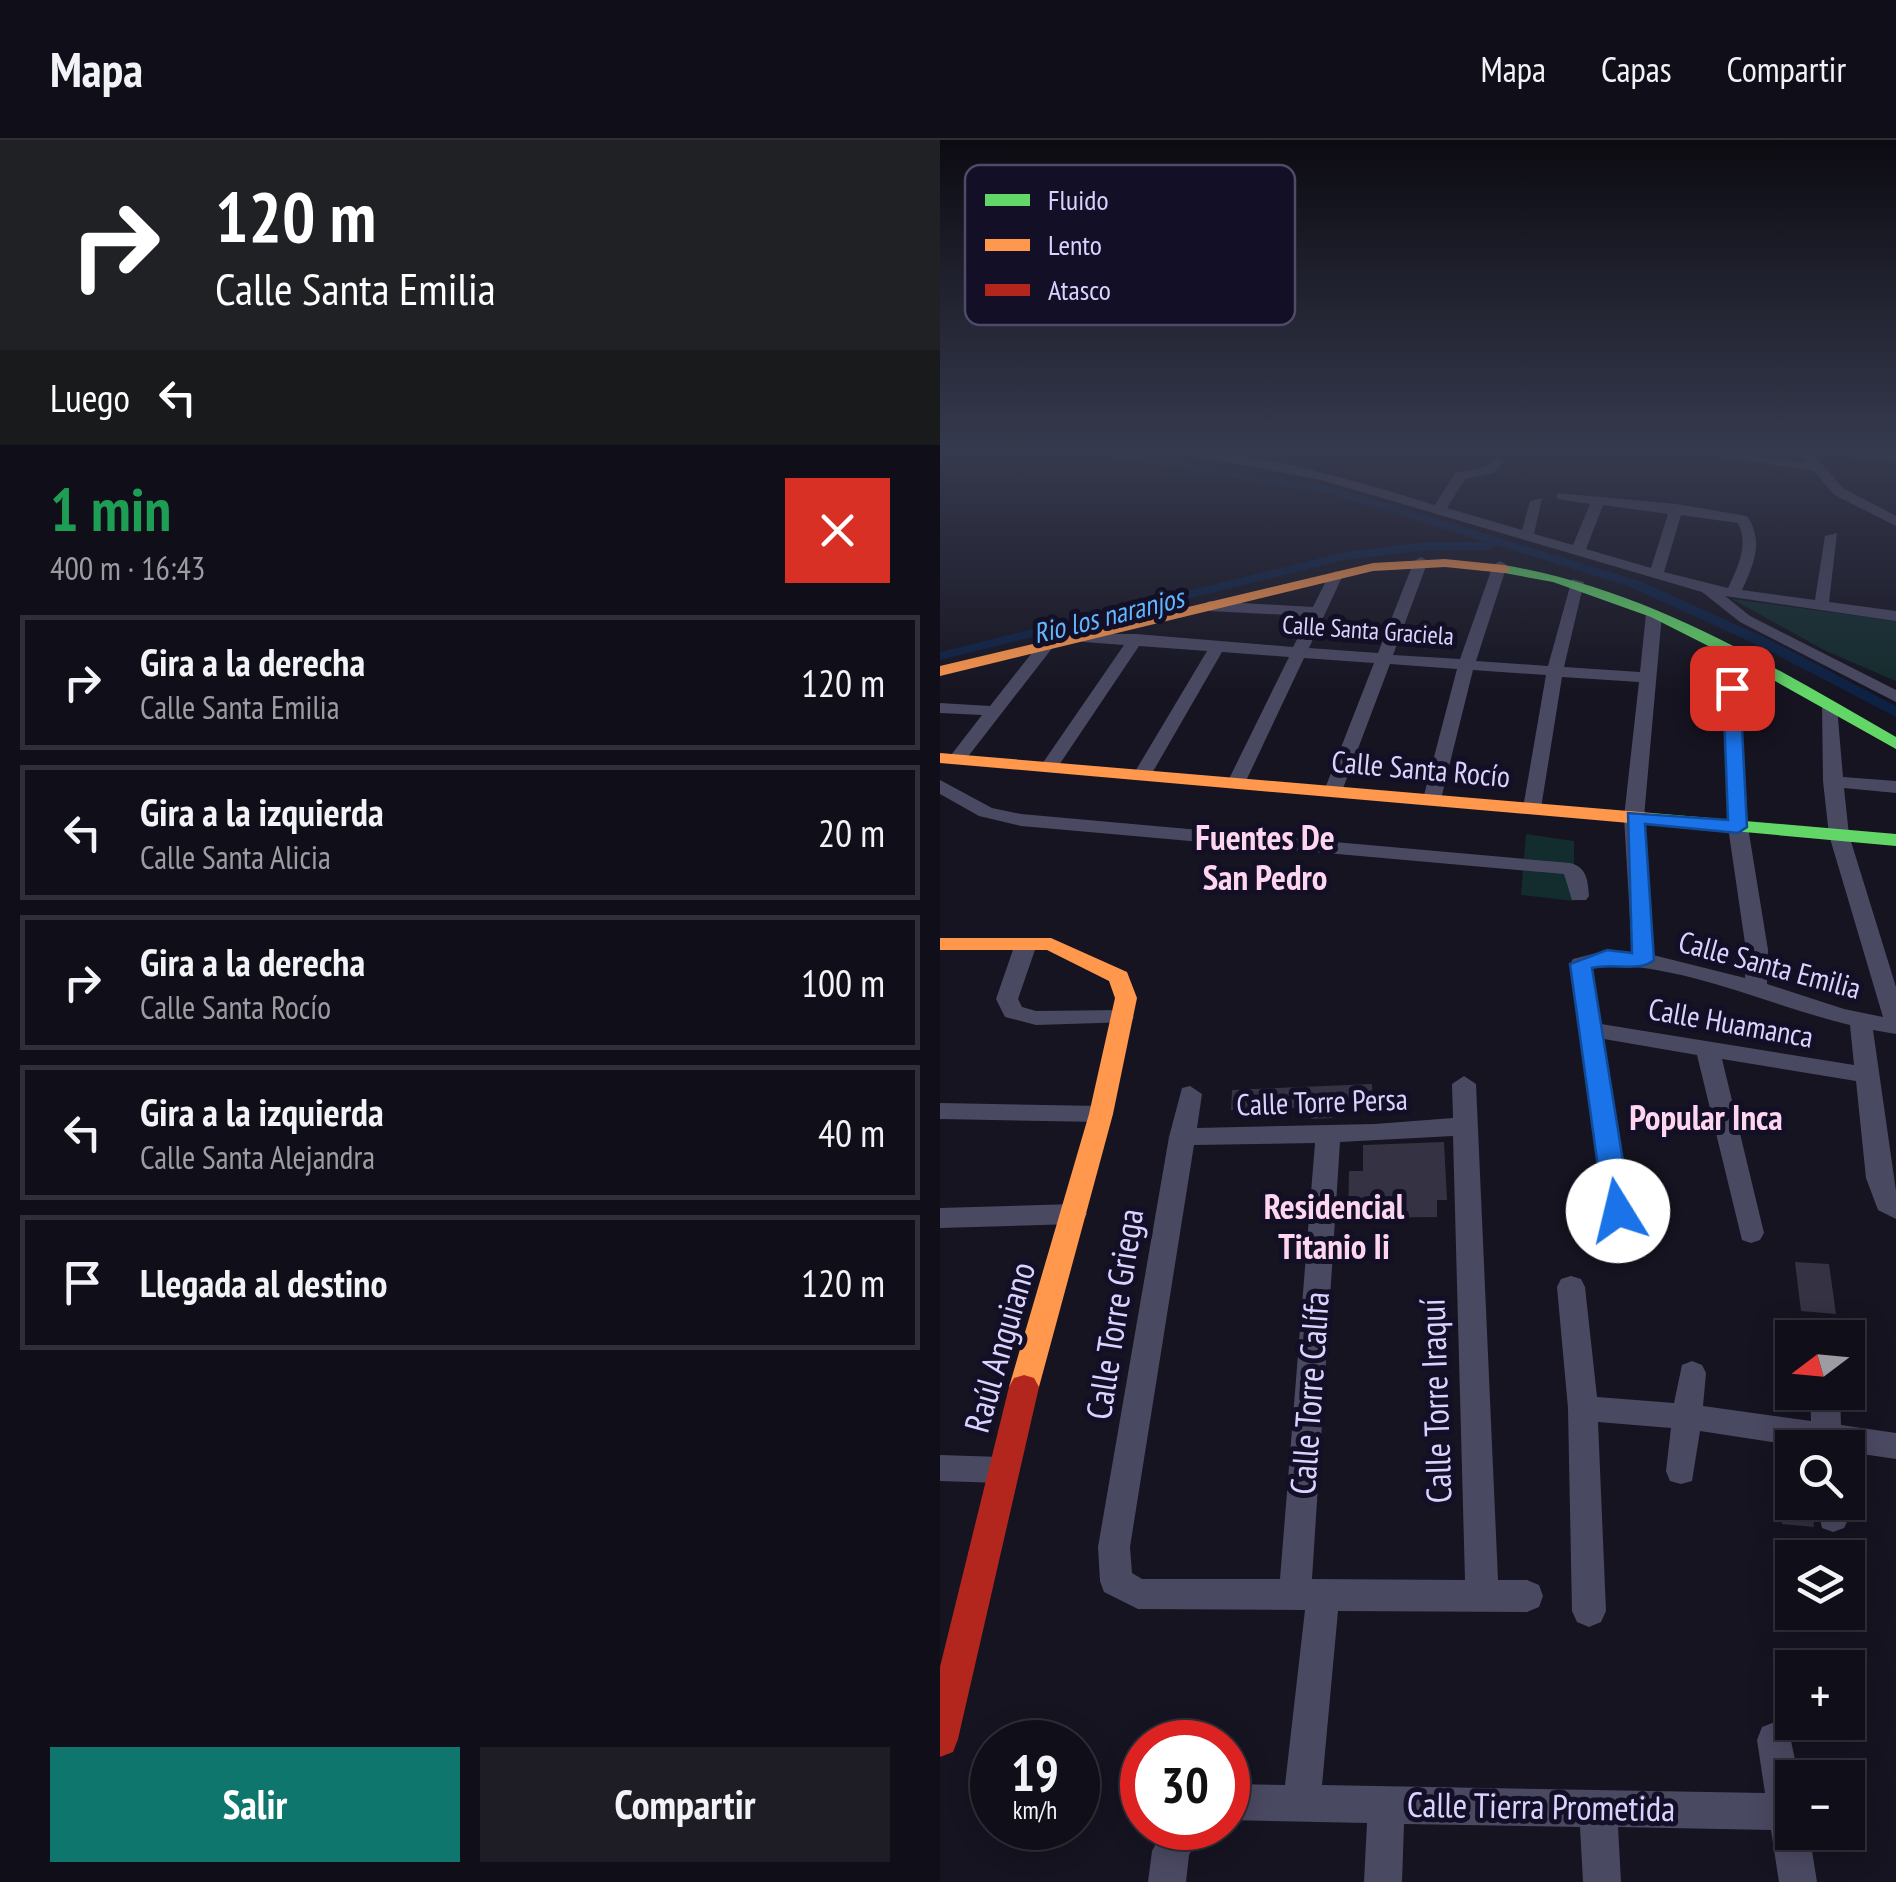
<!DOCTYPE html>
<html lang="es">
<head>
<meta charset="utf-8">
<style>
	:root { --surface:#100f19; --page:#1e1d26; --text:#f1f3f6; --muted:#9c9ca2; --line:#302f38; --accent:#0f766e }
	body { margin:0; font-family:"PT Sans Narrow",sans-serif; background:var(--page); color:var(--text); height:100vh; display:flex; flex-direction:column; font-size:38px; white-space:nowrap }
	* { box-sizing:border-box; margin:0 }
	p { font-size:32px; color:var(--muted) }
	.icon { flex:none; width:55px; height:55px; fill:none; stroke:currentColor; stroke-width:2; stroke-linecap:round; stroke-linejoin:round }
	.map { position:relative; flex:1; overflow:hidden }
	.panel { display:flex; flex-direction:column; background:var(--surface); width:940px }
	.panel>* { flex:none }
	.guide { background:#202124; color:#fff; overflow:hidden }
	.needle { width:65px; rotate:254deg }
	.tools { position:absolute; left:835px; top:1180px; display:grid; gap:20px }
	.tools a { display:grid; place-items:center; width:90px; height:90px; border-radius:0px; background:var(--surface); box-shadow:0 5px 25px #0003,0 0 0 2px var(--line); font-size:50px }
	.speed { position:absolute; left:30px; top:1580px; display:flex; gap:20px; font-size:50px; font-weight:700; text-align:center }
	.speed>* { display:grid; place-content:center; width:130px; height:130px; border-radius:50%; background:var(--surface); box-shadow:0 5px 25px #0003,0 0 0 2px var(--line); line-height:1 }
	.speed small { font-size:25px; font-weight:400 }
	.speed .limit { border:15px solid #d22; background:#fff; color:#111 }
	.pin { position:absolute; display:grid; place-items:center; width:85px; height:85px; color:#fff; margin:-42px; border-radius:20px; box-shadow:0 5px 15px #0006 }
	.me { position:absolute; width:110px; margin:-55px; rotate:351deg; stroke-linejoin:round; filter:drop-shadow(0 0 8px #0008) }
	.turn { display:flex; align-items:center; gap:35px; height:210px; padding:0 50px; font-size:45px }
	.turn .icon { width:130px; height:130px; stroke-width:2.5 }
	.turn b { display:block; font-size:70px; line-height:85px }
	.then { display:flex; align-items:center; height:95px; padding:0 50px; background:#0003; gap:20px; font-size:38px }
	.round { display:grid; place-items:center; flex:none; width:105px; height:105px; border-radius:0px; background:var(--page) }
	.head { display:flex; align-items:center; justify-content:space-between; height:170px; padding:0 50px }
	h1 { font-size:60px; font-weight:800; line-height:75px; color:#1e9e55 }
	.cta { display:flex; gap:20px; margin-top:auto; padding:20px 50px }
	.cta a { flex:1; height:115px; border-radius:0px; background:var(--accent); color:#fff; font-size:40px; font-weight:800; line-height:115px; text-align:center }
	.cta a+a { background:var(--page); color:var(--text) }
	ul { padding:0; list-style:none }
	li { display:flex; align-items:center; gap:30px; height:135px; margin:0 20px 15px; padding:0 30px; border:5px solid var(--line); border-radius:0px }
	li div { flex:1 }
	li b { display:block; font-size:38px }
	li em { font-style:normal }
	header { display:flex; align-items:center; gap:60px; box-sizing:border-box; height:140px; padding:0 50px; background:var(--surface); border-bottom:2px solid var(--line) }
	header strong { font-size:48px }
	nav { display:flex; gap:55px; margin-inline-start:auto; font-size:35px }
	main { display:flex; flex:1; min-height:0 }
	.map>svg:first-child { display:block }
	.green { fill:#132c2d }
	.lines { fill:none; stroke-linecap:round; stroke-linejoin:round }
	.canal { fill:#0d2144; fill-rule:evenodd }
	.building { fill:#343243 }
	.street { fill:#4a4962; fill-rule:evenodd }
	.fast { fill:#63d668; fill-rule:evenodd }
	.slow { fill:#ff974d; fill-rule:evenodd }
	.jam { fill:#b3261e; fill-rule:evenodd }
	.route { fill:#1a73e8; stroke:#114b97; stroke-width:2.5 }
	.labels { text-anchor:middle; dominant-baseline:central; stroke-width:10; stroke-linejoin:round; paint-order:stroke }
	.far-street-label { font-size:25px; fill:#d9d4ff; stroke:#130f26 }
	.far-water-label { font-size:28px; font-style:italic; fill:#62b6ff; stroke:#130f26 }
	.street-label { font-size:30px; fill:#d9d4ff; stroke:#130f26 }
	.quarter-label { font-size:35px; font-weight:bold; fill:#ffd6f0; stroke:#130f26 }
	.near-street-label { font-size:35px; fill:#d9d4ff; stroke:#130f26 }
	.key { fill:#130f26; stroke:#4e4a67; stroke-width:2.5 }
	.key-label { font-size:28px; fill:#d9d4ff }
</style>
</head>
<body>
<header>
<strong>Mapa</strong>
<nav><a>Mapa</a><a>Capas</a><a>Compartir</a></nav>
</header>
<main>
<section class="panel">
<div class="guide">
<div class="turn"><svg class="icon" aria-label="right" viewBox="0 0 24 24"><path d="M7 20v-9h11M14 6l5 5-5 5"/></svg><div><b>120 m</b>Calle Santa Emilia</div></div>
<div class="then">Luego<svg class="icon" aria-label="left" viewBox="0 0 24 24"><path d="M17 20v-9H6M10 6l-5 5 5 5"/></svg></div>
</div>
<div class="head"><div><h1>1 min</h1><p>400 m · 16:43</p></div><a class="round" style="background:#d93025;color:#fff"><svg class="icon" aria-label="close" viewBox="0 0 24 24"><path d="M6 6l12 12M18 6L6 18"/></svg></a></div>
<ul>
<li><svg class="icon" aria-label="right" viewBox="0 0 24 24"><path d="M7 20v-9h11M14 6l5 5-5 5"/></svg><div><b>Gira a la derecha</b><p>Calle Santa Emilia</p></div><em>120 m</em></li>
<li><svg class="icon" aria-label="left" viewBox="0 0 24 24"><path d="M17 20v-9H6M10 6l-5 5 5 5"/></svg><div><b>Gira a la izquierda</b><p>Calle Santa Alicia</p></div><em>20 m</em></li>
<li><svg class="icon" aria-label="right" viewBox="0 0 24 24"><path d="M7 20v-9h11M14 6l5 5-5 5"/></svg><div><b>Gira a la derecha</b><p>Calle Santa Rocío</p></div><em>100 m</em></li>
<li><svg class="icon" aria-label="left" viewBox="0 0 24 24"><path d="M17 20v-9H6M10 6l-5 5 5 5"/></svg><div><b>Gira a la izquierda</b><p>Calle Santa Alejandra</p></div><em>40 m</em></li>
<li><svg class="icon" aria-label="arrive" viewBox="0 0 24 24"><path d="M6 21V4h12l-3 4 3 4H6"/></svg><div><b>Llegada al destino</b></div><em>120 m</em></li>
</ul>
<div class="cta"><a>Salir</a><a>Compartir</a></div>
</section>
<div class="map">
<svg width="956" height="1742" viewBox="0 0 956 1742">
	<rect width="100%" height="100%" fill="#161421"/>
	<!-- green -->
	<path class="green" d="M792,459L956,481V541L886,511Z
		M586,694L634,701V761L581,755Z"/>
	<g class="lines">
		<!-- canal -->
		<path class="canal" d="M137,310H163L396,348L700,441L830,500L956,566V577L820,506L690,447L556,405L550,410H487L405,420L0,520V512L405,412L487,402H546L394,355Z"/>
	</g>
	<!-- building -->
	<path class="building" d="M432,944L433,965L392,967V978L371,979V967L291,970L292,950Z
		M504,1002L507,1060H497V1077L408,1078L409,1031H423V1005Z
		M855,1122L889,1124L896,1174L861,1171Z
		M840,1362L872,1365L874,1387L842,1384Z"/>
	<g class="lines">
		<!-- street -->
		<path class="street" d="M225,310C316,310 408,339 495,365L515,333L545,327L558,317L564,321L554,333L525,339L507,368L582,390L590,361L602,358L594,394L633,405L650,364L617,359V353L736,364L807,376C824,401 814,424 802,450L875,460L885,396L897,393L889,462L956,471V481L785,456L810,476L956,550V562L800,482L762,452L381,340ZM663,365L728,374L711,428L646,409ZM741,375L798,383C809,405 798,427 788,448L724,432Z
			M744,310H777L867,323L862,316L872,313L903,348L956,376V386L893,354L874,331Z
			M884,310L956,313V321L890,314Z
			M481,417L488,421L453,515L520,519L553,425L560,421L567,425L536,521L608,526L632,439L644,442L624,527L700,532L706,474L714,469L722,474L704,677L713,815L805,838L806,810L788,687L784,511L798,514L808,687L828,810L827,844L904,869L943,877L889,695L883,641L882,563H894L897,567L903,637L956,641V653L904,648L909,695L956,847V894L933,890L956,1051V1079L938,1070L926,1038L916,941L782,919L824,1093L820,1100L811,1103L802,1100L757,915L664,899L691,1071L687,1078L678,1081L669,1078L665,1071L630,824L633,819L664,811L692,812L684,677L699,542L622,537L601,668L592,674L583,668L606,535L533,530L501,659L492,665L483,659L517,529L450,524L402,651L393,657L384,651L434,523L364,518L305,643L296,649L287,643L349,517L282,512L211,635L202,640L193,635L267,511L199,506L115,631L109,632L100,627L184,505L144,502L138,500V494H196L353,507L369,476L269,471L261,466L269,461L373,467L389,435L396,431L403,435L369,508L438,513L474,421ZM664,825C750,826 827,865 910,885L914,925L661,884L652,828Z
			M99,504L113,507L23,623H11L8,619L42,575L0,573V563L50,566Z
			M0,640L52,668L81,674L630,723C647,727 648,741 649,756L646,760H632L624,734L81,686L39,676L0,654Z
			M86,798L97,804L78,859L82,867L96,871L183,870L194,877L191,882L96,885L65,877L56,859L75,804Z
			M524,936L536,944L558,1440H587L599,1445L603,1456L599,1467L587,1472L398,1471L382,1645L825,1653L817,1600L822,1587L835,1582L848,1587L859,1638H852V1692H869L877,1742H839L831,1690L678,1687L681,1742H643L640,1687L464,1684L462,1742H424L427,1683L288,1680V1644L345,1645L365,1470L198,1469L164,1452L160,1441L158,1407L229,997L242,948L250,946L262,954L257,988L435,984L513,978L512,944ZM513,996L525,1440L372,1439L400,1002ZM375,1003L340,1439H202L192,1433L190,1407L254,1005Z
			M0,963L161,966L170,968L173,974L170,980L161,982L0,979Z
			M134,1064L143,1067L147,1074L143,1081L134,1084L0,1088V1068Z
			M631,1136L641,1139L645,1147L657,1257L734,1263L742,1225L752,1221L762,1225L766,1233L763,1266L871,1281L870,1252H900L901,1285L956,1293V1319L908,1312V1308H872L760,1291L752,1341L741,1344L730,1341L726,1331L731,1288L658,1282L666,1471L661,1482L649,1487L637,1482L632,1471L628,1268L617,1147L621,1139Z
			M0,1315L61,1317L72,1320L76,1330L72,1340L61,1343L0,1341Z
			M876,1362H908L909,1378L904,1388L893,1392L882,1388Z
			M224,1688H263L249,1715L246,1742H208L212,1711Z"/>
		<!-- fast -->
		<path class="fast" d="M564,425C711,450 828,524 956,597V609L810,527L711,477L613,442L559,432L557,429Z
			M712,673L956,694V706L705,683L702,679Z"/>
		<!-- slow -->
		<path class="slow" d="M505,419L564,425L571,429L564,433L505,427L433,431L0,536V526L433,423Z
			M0,613L712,673L722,679L712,685L0,623Z
			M0,798H111L187,832L197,858L173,974L99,1247L94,1256L84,1259L74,1256L69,1247L149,974L175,858L169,841L107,810H0Z"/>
		<!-- jam -->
		<path class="jam" d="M84,1235L94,1238L99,1247L18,1599L13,1612L0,1617V1527L69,1247L74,1238Z"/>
	</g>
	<!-- sky -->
	<linearGradient id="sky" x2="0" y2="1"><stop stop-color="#0c0b12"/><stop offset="0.56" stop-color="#363a4e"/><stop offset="1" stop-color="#363a4e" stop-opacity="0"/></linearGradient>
	<rect width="956" height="554" fill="url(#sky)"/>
	<!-- route -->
	<path class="route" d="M792,543L800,548L807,687L798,693L705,684L714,820C700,833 672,822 652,828L691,1071L678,1081L664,1071L630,824L667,810L692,813L688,673L788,680L783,548Z"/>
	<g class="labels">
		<!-- far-street labels -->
		<g class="far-street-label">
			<text transform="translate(428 490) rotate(4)">Calle Santa Graciela</text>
		</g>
		<!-- far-water labels -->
		<g class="far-water-label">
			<text transform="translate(168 475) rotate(-14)">Rio los naranjos</text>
		</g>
		<!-- street labels -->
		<g class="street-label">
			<text transform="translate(481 628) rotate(5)">Calle Santa Rocío</text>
			<text transform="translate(830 824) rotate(15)">Calle Santa Emilia</text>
			<text transform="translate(791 882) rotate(10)">Calle Huamanca</text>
			<text transform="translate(382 961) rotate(-2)">Calle Torre Persa</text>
		</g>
		<!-- quarter labels -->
		<g class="quarter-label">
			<text x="325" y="697">Fuentes De<tspan x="325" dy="40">San Pedro</tspan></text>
			<text x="766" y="977">Popular Inca</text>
			<text x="394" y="1066">Residencial<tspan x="394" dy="40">Titanio Ii</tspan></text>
		</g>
		<!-- near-street labels -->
		<g class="near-street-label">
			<text transform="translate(174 1174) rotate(-81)">Calle Torre Griega</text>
			<text transform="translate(59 1207) rotate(-74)">Raúl Anguiano</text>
			<text transform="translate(369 1253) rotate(-86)">Calle Torre Calífa</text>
			<text transform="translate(495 1261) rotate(-92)">Calle Torre Iraquí</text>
			<text transform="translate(601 1666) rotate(1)">Calle Tierra Prometida</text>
		</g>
	</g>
	<!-- legend -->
	<rect x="25" y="25" width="330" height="160" rx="15" class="key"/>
	<rect x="45" y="54" width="45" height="12" fill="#63d668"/>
	<rect x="45" y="99" width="45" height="12" fill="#ff974d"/>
	<rect x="45" y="144" width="45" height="12" fill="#b3261e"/>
	<g class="key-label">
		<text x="108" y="70">Fluido</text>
		<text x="108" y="115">Lento</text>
		<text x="108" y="160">Atasco</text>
	</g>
</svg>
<div class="tools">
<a><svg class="needle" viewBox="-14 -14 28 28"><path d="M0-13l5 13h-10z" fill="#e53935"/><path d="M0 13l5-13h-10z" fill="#9c9ca2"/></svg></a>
<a><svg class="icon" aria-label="search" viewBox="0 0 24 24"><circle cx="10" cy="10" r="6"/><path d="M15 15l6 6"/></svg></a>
<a><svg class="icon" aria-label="layers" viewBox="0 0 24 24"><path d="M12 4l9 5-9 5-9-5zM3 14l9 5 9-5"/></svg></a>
<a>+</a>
<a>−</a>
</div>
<div class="speed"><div>19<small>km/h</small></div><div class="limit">30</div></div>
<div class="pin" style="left:792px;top:548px;background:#d93025"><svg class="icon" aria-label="arrive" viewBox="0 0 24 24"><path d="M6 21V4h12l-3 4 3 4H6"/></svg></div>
<svg class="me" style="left:678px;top:1071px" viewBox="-20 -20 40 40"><circle r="19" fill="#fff"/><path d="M0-13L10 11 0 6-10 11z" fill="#1a73e8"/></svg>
</div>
</main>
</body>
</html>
